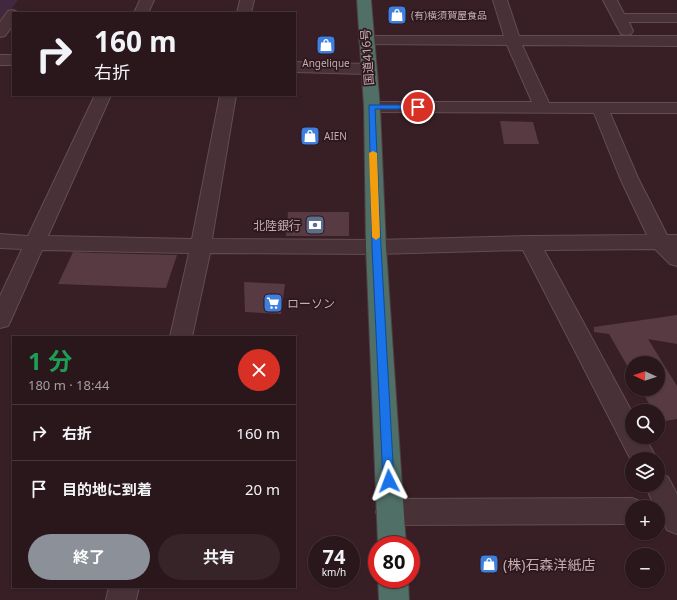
<!DOCTYPE html>
<html lang="ja">
<head>
<meta charset="utf-8">
<style>
	:root { --surface:#2a171c; --page:#362429; --text:#f1f3f6; --muted:#a59fa3; --line:#46363b; --accent:#8c9099 }
	body { margin:0; font-family:"Noto Sans","Noto Sans JP",sans-serif; background:var(--page); color:var(--text); height:100vh; display:flex; flex-direction:column; font-size:15px; white-space:nowrap }
	* { box-sizing:border-box; margin:0 }
	p { font-size:13px; color:var(--muted) }
	.icon { flex:none; width:22px; height:22px; fill:none; stroke:currentColor; stroke-width:2; stroke-linecap:round; stroke-linejoin:round }
	.map { position:relative; flex:1; overflow:hidden }
	.panel { position:absolute; left:12px; top:336px; width:284px; height:252px; display:flex; flex-direction:column; background:var(--surface); border-radius:0px; box-shadow:0 1px 3px #0004,0 0 0 1px var(--line) }
	.panel>* { flex:none }
	.hud { position:absolute; left:12px; top:12px; width:284px; height:84px; border-radius:0px; box-shadow:0 1px 3px #0004,0 0 0 1px var(--line); background:#2a171c; color:var(--text); overflow:hidden }
	.needle { width:26px; rotate:273deg }
	.buttons { position:absolute; left:625px; top:356px; display:grid; gap:8px }
	.buttons a { display:grid; place-items:center; width:40px; height:40px; border-radius:50%; background:var(--surface); box-shadow:0 1px 3px #0004,0 0 0 1px var(--line); font-size:20px }
	.speed { position:absolute; left:308px; top:536px; display:flex; gap:8px; font-size:20px; font-weight:700; text-align:center }
	.speed>* { display:grid; place-content:center; width:52px; height:52px; border-radius:50%; background:var(--surface); box-shadow:0 1px 3px #0004,0 0 0 1px var(--line); line-height:1 }
	.speed small { font-size:10px; font-weight:400 }
	.speed .limit { border:6px solid #d22; background:#fff; color:#111 }
	.pin { position:absolute; display:grid; place-items:center; width:34px; height:34px; color:#fff; margin:-17px; border:2px solid #fff; border-radius:50%; box-shadow:0 1px 4px #0007 }
	.me { position:absolute; width:44px; margin:-22px; rotate:357deg; stroke-linejoin:round; filter:drop-shadow(0 0 3px #0008) }
	.turn { display:flex; align-items:center; gap:14px; height:84px; padding:0 16px; font-size:18px }
	.turn .icon { width:52px; height:52px; stroke-width:2.5 }
	.turn b { display:block; font-size:28px; line-height:34px }
	.round { display:grid; place-items:center; flex:none; width:42px; height:42px; border-radius:21px; background:var(--page) }
	.headline { display:flex; align-items:center; justify-content:space-between; height:68px; padding:0 16px }
	h1 { font-size:24px; font-weight:700; line-height:30px; color:#1e9e55 }
	.action { display:flex; gap:8px; margin-top:auto; padding:8px 16px }
	.action a { flex:1; height:46px; border-radius:24px; background:var(--accent); color:#fff; font-size:16px; font-weight:700; line-height:46px; text-align:center }
	.action a+a { background:var(--page); color:var(--text) }
	ul { padding:0; list-style:none }
	li { display:flex; align-items:center; gap:12px; height:56px; padding:0 16px; border-top:1px solid var(--line) }
	li div { flex:1 }
	li b { display:block; font-size:15px }
	li em { font-style:normal }
	.map>svg:first-child { display:block }
	.green { fill:#40293e }
	.building { fill:#583a42 }
	.lines { fill:none; stroke-linecap:round; stroke-linejoin:round }
	.street-casing { stroke:#634d52; stroke-width:2 }
	.highway-casing { stroke:#503a3f; stroke-width:2 }
	.street { fill:#483238; fill-rule:evenodd }
	.highway { fill:#4f6f67; fill-rule:evenodd }
	.route { fill:#1a73e8; stroke:#114b97 }
	.slow { fill:#f59e0b }
	.labels { text-anchor:middle; dominant-baseline:central; stroke-width:3.5; stroke-linejoin:round; paint-order:stroke }
	.far-poi-label { font-size:10px; fill:#c5acb2; stroke:#2d181d; text-anchor:start }
	.street-label { font-size:12px; fill:#c5acb2; stroke:#2d181d }
	.poi-label { font-size:12px; fill:#c5acb2; stroke:#2d181d; text-anchor:end }
	.near-poi-label { font-size:14px; fill:#c5acb2; stroke:#2d181d; text-anchor:start }
</style>
</head>
<body>
<div class="map">
<svg width="677" height="600" viewBox="0 0 677 600">
	<rect width="100%" height="100%" fill="#381f26"/>
	<!-- green -->
	<path class="green" d="M0,0H18L0,25Z"/>
	<!-- building -->
	<path class="building" d="M500,121L533,122L539,144H504Z
		M288,212H349V236H286Z
		M73,252L96,253L177,255L166,288L58,284Z
		M244,282L285,284L281,314L245,312Z
		M677,315V344L648,339L677,386V419L659,422L658,411H653L641,389H658V363H632V374L609,334L594,332V327Z"/>
	<g class="lines">
		<defs>
			<path id="street" d="M140,0H154L148,13H134Z
				M240,0H254L251,13H237Z
				M493,0H507L519,36H677V46L522,45L549,103H677V113H610L638,178L667,235H677V266L670,264L655,249L544,250L632,412V437H645L657,459H632V462L523,250L376,254L210,253L192,337H170L189,253L42,250L11,320L8,326L0,328V296L22,249L0,248V234L28,236L95,95H111L48,236L192,239L220,95H236L212,239L376,240L530,236L647,235L620,178L594,113L372,112L366,111L364,107L366,103L372,102H532L507,45L366,44L361,43L359,40L361,37L366,36H504Z
				M603,0H617L624,14H677V22H629L633,31L631,34L626,35L621,34Z
				M13,10L19,13H13V25L5,36L0,37V22L8,11Z
				M0,55H13V65H0Z
				M295,62L368,64L374,66L376,69L374,72L368,74L295,72Z
				M658,473L668,477L677,494V534L667,530L658,512V507H655L645,485H658Z
				M632,498L642,502L644,507H632V524L390,525L380,521L376,512L380,503L390,499Z
				M109,587H139L136,600H106Z"/>
			<path id="highway" d="M357,0H371L380,107L386,247L406,545H378L366,247L364,107Z
				M378,579H408L409,600H379Z"/>
		</defs>
		<!-- street casing -->
		<use href="#street" class="street-casing"/>
		<!-- highway casing -->
		<use href="#highway" class="highway-casing"/>
		<!-- street -->
		<use href="#street" class="street"/>
		<!-- highway -->
		<use href="#highway" class="highway"/>
	</g>
	<!-- route -->
	<path class="route" d="M369,105H418L422,107L418,109H375L381,247L394,481L393,485L389,486L385,485L383,481L372,247Z"/>
	<!-- slow -->
	<path class="slow" d="M373,151L377,153L380,237L376,240L372,237L369,153Z"/>
	<!-- icons -->
	<defs>
		<symbol id="shop-square" viewBox="-11 -11 22 22"><rect x="-9" y="-9" width="18" height="18" rx="4" fill="#3f7fe0" stroke="#2d181d"/><path d="M-5-2.5h2.3a2.7 3.5 0 0 1 5.4 0H5L5.5 6h-11ZM-1.5-2.5h3a1.5 2.3 0 0 0-3 0Z" fill="#fff"/></symbol>
		<symbol id="bank-square" viewBox="-11 -11 22 22"><rect x="-9" y="-9" width="18" height="18" rx="4" fill="#5c6f8a" stroke="#2d181d"/><path d="M-6-4H6V4H-6ZM0-2.3a2.3 2.3 0 1 0 0 4.6a2.3 2.3 0 1 0 0-4.6Z" fill="#fff"/></symbol>
		<symbol id="supermarket-square" viewBox="-11 -11 22 22"><rect x="-9" y="-9" width="18" height="18" rx="4" fill="#3f7fe0" stroke="#2d181d"/><path d="M-6-5.5h2.5l.6 2H6L4.5 2H-2.5L-4.4-4H-6ZM-1.5 3.2a1.3 1.3 0 1 0 .1 0ZM3 3.2a1.3 1.3 0 1 0 .1 0Z" fill="#fff"/></symbol>
	</defs>
	<g fill-rule="evenodd">
		<use href="#shop-square" x="386" y="4" width="22" height="22"/>
		<use href="#shop-square" x="315" y="34" width="22" height="22"/>
		<use href="#shop-square" x="299" y="125" width="22" height="22"/>
		<use href="#bank-square" x="304" y="214" width="22" height="22"/>
		<use href="#supermarket-square" x="262" y="292" width="22" height="22"/>
		<use href="#shop-square" x="478" y="553" width="22" height="22"/>
	</g>
	<g class="labels">
		<!-- far-poi labels -->
		<g class="far-poi-label">
			<text x="411" y="15">(有)横須賀屋食品</text>
			<text x="326" y="63" text-anchor="middle">Angelique</text>
			<text x="324" y="136">AIEN</text>
		</g>
		<!-- street labels -->
		<g class="street-label">
			<text transform="translate(367 57) rotate(-94)">国道416号</text>
		</g>
		<!-- poi labels -->
		<g class="poi-label">
			<text x="301" y="225">北陸銀行</text>
			<text x="287" y="303" text-anchor="start">ローソン</text>
		</g>
		<!-- near-poi labels -->
		<g class="near-poi-label">
			<text x="503" y="564">(株)石森洋紙店</text>
		</g>
	</g>
</svg>
<div class="buttons">
<a><svg class="needle" viewBox="-14 -14 28 28"><path d="M0-13l5 13h-10z" fill="#e53935"/><path d="M0 13l5-13h-10z" fill="#a59fa3"/></svg></a>
<a><svg class="icon" aria-label="search" viewBox="0 0 24 24"><circle cx="10" cy="10" r="6"/><path d="M15 15l6 6"/></svg></a>
<a><svg class="icon" aria-label="layers" viewBox="0 0 24 24"><path d="M12 4l9 5-9 5-9-5zM3 14l9 5 9-5"/></svg></a>
<a>+</a>
<a>−</a>
</div>
<div class="speed"><div>74<small>km/h</small></div><div class="limit">80</div></div>
<div class="pin" style="left:418px;top:107px;background:#d93025"><svg class="icon" aria-label="arrive" viewBox="0 0 24 24"><path d="M6 21V4h12l-3 4 3 4H6"/></svg></div>
<svg class="me" style="left:389px;top:481px" viewBox="-20 -20 40 40"><path d="M0-17L14 15 0 8-14 15z" fill="#1a73e8" stroke="#fff" stroke-width="4"/></svg>
<div class="hud">
<div class="turn"><svg class="icon" aria-label="right" viewBox="0 0 24 24"><path d="M7 20v-9h11M14 6l5 5-5 5"/></svg><div><b>160 m</b>右折</div></div>
</div>
<section class="panel">
<div class="headline"><div><h1>1 分</h1><p>180 m · 18:44</p></div><a class="round" style="background:#d93025;color:#fff"><svg class="icon" aria-label="close" viewBox="0 0 24 24"><path d="M6 6l12 12M18 6L6 18"/></svg></a></div>
<ul>
<li><svg class="icon" aria-label="right" viewBox="0 0 24 24"><path d="M7 20v-9h11M14 6l5 5-5 5"/></svg><div><b>右折</b></div><em>160 m</em></li>
<li><svg class="icon" aria-label="arrive" viewBox="0 0 24 24"><path d="M6 21V4h12l-3 4 3 4H6"/></svg><div><b>目的地に到着</b></div><em>20 m</em></li>
</ul>
<div class="action"><a>終了</a><a>共有</a></div>
</section>
</div>
</body>
</html>
